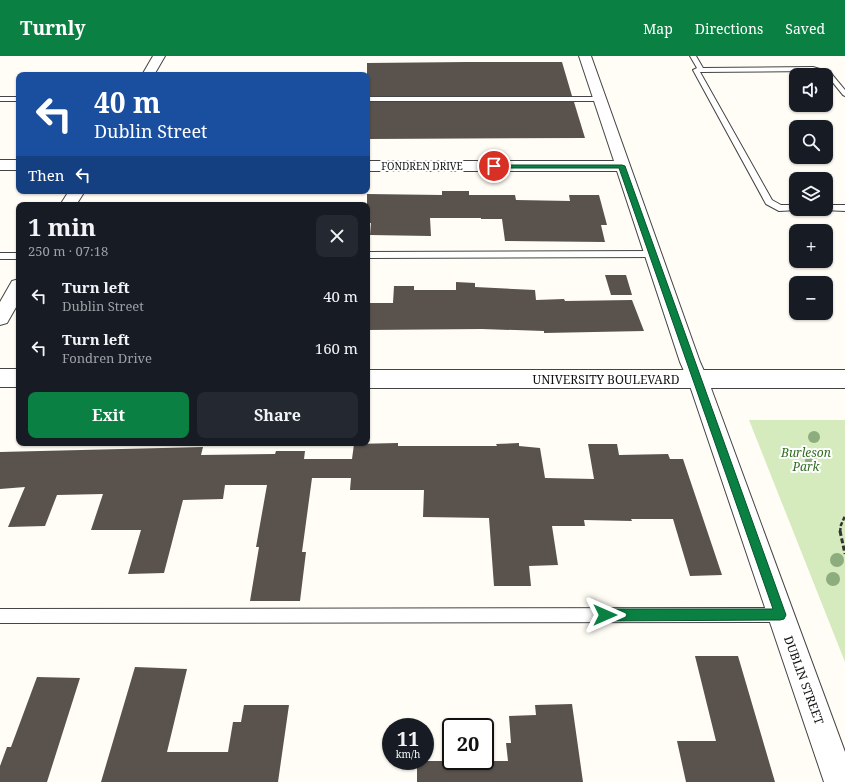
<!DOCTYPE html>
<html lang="en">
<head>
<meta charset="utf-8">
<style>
	:root { --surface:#171b24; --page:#242831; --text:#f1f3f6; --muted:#9ea1a6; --accent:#0b8043 }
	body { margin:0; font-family:"Noto Serif",serif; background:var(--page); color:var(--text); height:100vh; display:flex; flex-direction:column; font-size:15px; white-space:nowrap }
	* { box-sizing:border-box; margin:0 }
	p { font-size:13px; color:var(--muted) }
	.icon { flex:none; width:22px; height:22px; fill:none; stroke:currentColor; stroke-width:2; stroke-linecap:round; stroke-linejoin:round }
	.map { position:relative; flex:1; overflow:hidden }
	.details { position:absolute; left:16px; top:146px; width:354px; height:244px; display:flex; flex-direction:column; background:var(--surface); border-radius:8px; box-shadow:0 1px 3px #0004 }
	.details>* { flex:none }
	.hud { position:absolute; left:16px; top:16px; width:354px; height:122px; border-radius:8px; box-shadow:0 1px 3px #0004; background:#1a4fa0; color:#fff; overflow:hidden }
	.buttons { position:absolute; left:789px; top:12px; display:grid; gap:8px }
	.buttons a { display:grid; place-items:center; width:44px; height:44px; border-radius:8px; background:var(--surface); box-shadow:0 1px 3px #0004; font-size:20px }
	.speed { position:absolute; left:382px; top:662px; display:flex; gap:8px; font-size:20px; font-weight:700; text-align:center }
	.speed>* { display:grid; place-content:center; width:52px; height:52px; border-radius:50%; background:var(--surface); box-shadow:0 1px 3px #0004; line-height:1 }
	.speed small { font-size:10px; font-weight:400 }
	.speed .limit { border:2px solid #111; border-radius:6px; background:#fff; color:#111 }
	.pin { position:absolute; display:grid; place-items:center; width:34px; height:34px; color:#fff; margin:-17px; border:2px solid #fff; border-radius:50%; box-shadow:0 1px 4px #0007 }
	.me { position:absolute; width:44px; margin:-22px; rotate:90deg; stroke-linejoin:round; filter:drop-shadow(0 0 3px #0008) }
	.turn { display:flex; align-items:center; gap:14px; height:84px; padding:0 12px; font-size:18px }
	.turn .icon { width:52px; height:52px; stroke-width:2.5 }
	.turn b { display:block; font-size:28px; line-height:34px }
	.then { display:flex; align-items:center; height:38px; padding:0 12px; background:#0003; gap:8px; font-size:15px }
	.round { display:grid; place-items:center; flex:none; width:42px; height:42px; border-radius:8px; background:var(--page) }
	.head { display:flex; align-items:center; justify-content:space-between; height:68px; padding:0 12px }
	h1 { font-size:24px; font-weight:700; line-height:30px }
	.cta { display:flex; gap:8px; margin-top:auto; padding:8px 12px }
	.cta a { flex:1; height:46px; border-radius:8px; background:var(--accent); color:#fff; font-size:16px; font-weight:700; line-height:46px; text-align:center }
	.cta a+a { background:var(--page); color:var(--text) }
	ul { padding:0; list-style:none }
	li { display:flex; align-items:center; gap:12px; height:52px; padding:0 12px }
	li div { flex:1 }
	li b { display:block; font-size:15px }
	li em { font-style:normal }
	header { display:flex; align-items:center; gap:24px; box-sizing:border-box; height:56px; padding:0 20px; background:var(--accent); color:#fff }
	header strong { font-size:19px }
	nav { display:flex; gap:22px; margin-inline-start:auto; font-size:14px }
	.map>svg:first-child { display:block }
	.green { fill:#d5ebbd }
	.building { fill:#5a524d }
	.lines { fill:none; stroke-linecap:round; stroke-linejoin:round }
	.service-casing { stroke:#444; stroke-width:2 }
	.minor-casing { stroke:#444; stroke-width:2 }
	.tertiary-casing { stroke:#444; stroke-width:2 }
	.path-far1 { stroke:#333; stroke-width:2.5; stroke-dasharray:4 2; stroke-linecap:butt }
	.path { stroke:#333; stroke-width:3; stroke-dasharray:5 2.5; stroke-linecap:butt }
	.service { fill:#fff; fill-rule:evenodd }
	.minor { fill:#fff; fill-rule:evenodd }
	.tertiary { fill:#fff; fill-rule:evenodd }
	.tree { fill:#8dad7f }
	.route { fill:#0b8043; stroke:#07532c }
	.labels { text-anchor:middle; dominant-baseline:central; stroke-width:4; stroke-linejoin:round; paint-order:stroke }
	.far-street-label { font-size:10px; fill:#111; stroke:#fff }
	.street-label { font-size:12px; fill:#111; stroke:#fff }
	.park-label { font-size:12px; font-style:italic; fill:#2f6b1f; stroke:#fff }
</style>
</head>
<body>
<header>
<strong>Turnly</strong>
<nav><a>Map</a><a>Directions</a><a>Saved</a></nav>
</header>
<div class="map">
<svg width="845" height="726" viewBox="0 0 845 726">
	<rect width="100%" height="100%" fill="#fffdf5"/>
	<!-- green -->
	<path class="green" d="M749,364H845V606Z"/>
	<!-- building -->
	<path class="building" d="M467,6H562L572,40H367V7Z
		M367,46H574L585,82L367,83Z
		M442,135H469V139H515L516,144L570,145L569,139H599L607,169H601L605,186L505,185L502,163H481V162H430L431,180L370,179L371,167H367V138L442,139Z
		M605,219H626L632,239H611Z
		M456,226L475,227V231L535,234L536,244L564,243L565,245L632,244L644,275L544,277V275L482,273L367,274V247H393L394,230H414V234H456Z
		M398,387V390H497L496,388L519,387V390L540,392L545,422L594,423L588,388H617L619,399L668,398L670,403H683L722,519L690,520L673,463H631L632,465L584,464L585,470H552L558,509L529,510L531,530H494L489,462L423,461L424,434H350L351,422H312L302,496H306L300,545H250L259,491H256L267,429H225L223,443L183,444L164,517L128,518L141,474H91L103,438L57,439L45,470L8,471L25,431L0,433V396L203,391L201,399L275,398L276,395H305L304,403H352L354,388Z
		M695,600H738L775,726H686L677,685H716Z
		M135,611L187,613L167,696H228L233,666H241L244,649H289L278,726H101Z
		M37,621L80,622L47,726H0V710L7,691H11Z
		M572,648L583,726H417V705H508L506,687H511L509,660L536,659L535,649Z"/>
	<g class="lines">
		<defs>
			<path id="service" d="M690,0H696L703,12L813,11L830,16L845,34V40L843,39L826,18L813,15L700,16L772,144L781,149H796V153L799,154L779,155L766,148L693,14L697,12Z
				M0,41H19V45H0Z
				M367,41H600L603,43L600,45H367Z
				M826,149H845V155L823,154L826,153Z
				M653,195L657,198L653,201L367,202V196Z
				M0,197H19V203H0Z
				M780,552L785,554L787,559L785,564L780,566L0,567V553Z"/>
			<path id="minor" d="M153,0H165L154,19H142Z
				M579,0H591L700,306L708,324L845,696V726H824L688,324L680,306L617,115H367V105H614Z
				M0,104H19V114H0Z
				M69,135H85L76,149H60Z
				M19,223V246L7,267L0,269V246L12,225Z"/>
			<path id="tertiary" d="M0,313H19V331H0Z
				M367,314H845V332H367Z"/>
		</defs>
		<!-- service casing -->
		<use href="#service" class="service-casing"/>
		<!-- minor casing -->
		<use href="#minor" class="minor-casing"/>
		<!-- tertiary casing -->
		<use href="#tertiary" class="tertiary-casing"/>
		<!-- path-far1 -->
		<path class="path-far1" d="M840,476L841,469L845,460"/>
		<!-- path -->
		<path class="path" d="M840,475L845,498"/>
		<!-- service -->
		<use href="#service" class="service"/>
		<!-- minor -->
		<use href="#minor" class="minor"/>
		<!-- tertiary -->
		<use href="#tertiary" class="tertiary"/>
	</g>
	<!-- trees -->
	<g class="tree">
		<circle cx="814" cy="381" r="6"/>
		<circle cx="811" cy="405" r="6"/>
		<circle cx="837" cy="504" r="7"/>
		<circle cx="833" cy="523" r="7"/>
	</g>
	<!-- route -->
	<path class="route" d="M492,109H622L625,110L786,559L784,563L780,564L605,565L601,563L600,559L601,555L605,553H773L619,112H492Z"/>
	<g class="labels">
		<!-- far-street labels -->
		<g class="far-street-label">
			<text x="422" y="110">FONDREN DRIVE</text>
		</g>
		<!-- street labels -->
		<g class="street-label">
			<text x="606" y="323">UNIVERSITY BOULEVARD</text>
			<text transform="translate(804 624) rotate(70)">DUBLIN STREET</text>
		</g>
		<!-- park labels -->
		<g class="park-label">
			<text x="806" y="396">Burleson<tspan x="806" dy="14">Park</tspan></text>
		</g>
	</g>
</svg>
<div class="buttons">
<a><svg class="icon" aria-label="sound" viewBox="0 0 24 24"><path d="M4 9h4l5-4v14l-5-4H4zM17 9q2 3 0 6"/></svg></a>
<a><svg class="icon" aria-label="search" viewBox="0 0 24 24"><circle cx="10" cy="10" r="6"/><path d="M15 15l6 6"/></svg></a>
<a><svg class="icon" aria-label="layers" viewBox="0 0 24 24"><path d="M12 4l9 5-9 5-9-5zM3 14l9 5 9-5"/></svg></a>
<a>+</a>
<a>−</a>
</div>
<div class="speed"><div>11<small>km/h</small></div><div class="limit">20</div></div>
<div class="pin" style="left:494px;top:110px;background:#d93025"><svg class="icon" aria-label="arrive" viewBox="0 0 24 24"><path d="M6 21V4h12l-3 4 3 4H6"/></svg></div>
<svg class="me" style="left:605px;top:559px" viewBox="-20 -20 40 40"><path d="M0-17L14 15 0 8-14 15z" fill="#0b8043" stroke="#fff" stroke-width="4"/></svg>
<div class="hud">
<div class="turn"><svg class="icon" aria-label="left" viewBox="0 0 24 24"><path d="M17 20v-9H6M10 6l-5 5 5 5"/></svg><div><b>40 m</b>Dublin Street</div></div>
<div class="then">Then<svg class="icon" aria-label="left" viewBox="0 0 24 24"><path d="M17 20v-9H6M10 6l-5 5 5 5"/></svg></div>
</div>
<section class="details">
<div class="head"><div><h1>1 min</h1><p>250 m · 07:18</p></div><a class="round"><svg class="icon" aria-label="close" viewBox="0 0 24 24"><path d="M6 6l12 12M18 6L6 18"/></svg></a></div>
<ul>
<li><svg class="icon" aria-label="left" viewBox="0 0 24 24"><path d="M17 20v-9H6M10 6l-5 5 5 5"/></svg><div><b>Turn left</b><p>Dublin Street</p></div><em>40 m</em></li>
<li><svg class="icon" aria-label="left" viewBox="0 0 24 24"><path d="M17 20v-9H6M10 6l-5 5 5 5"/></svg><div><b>Turn left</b><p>Fondren Drive</p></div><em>160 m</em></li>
</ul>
<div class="cta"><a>Exit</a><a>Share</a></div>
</section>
</div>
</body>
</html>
